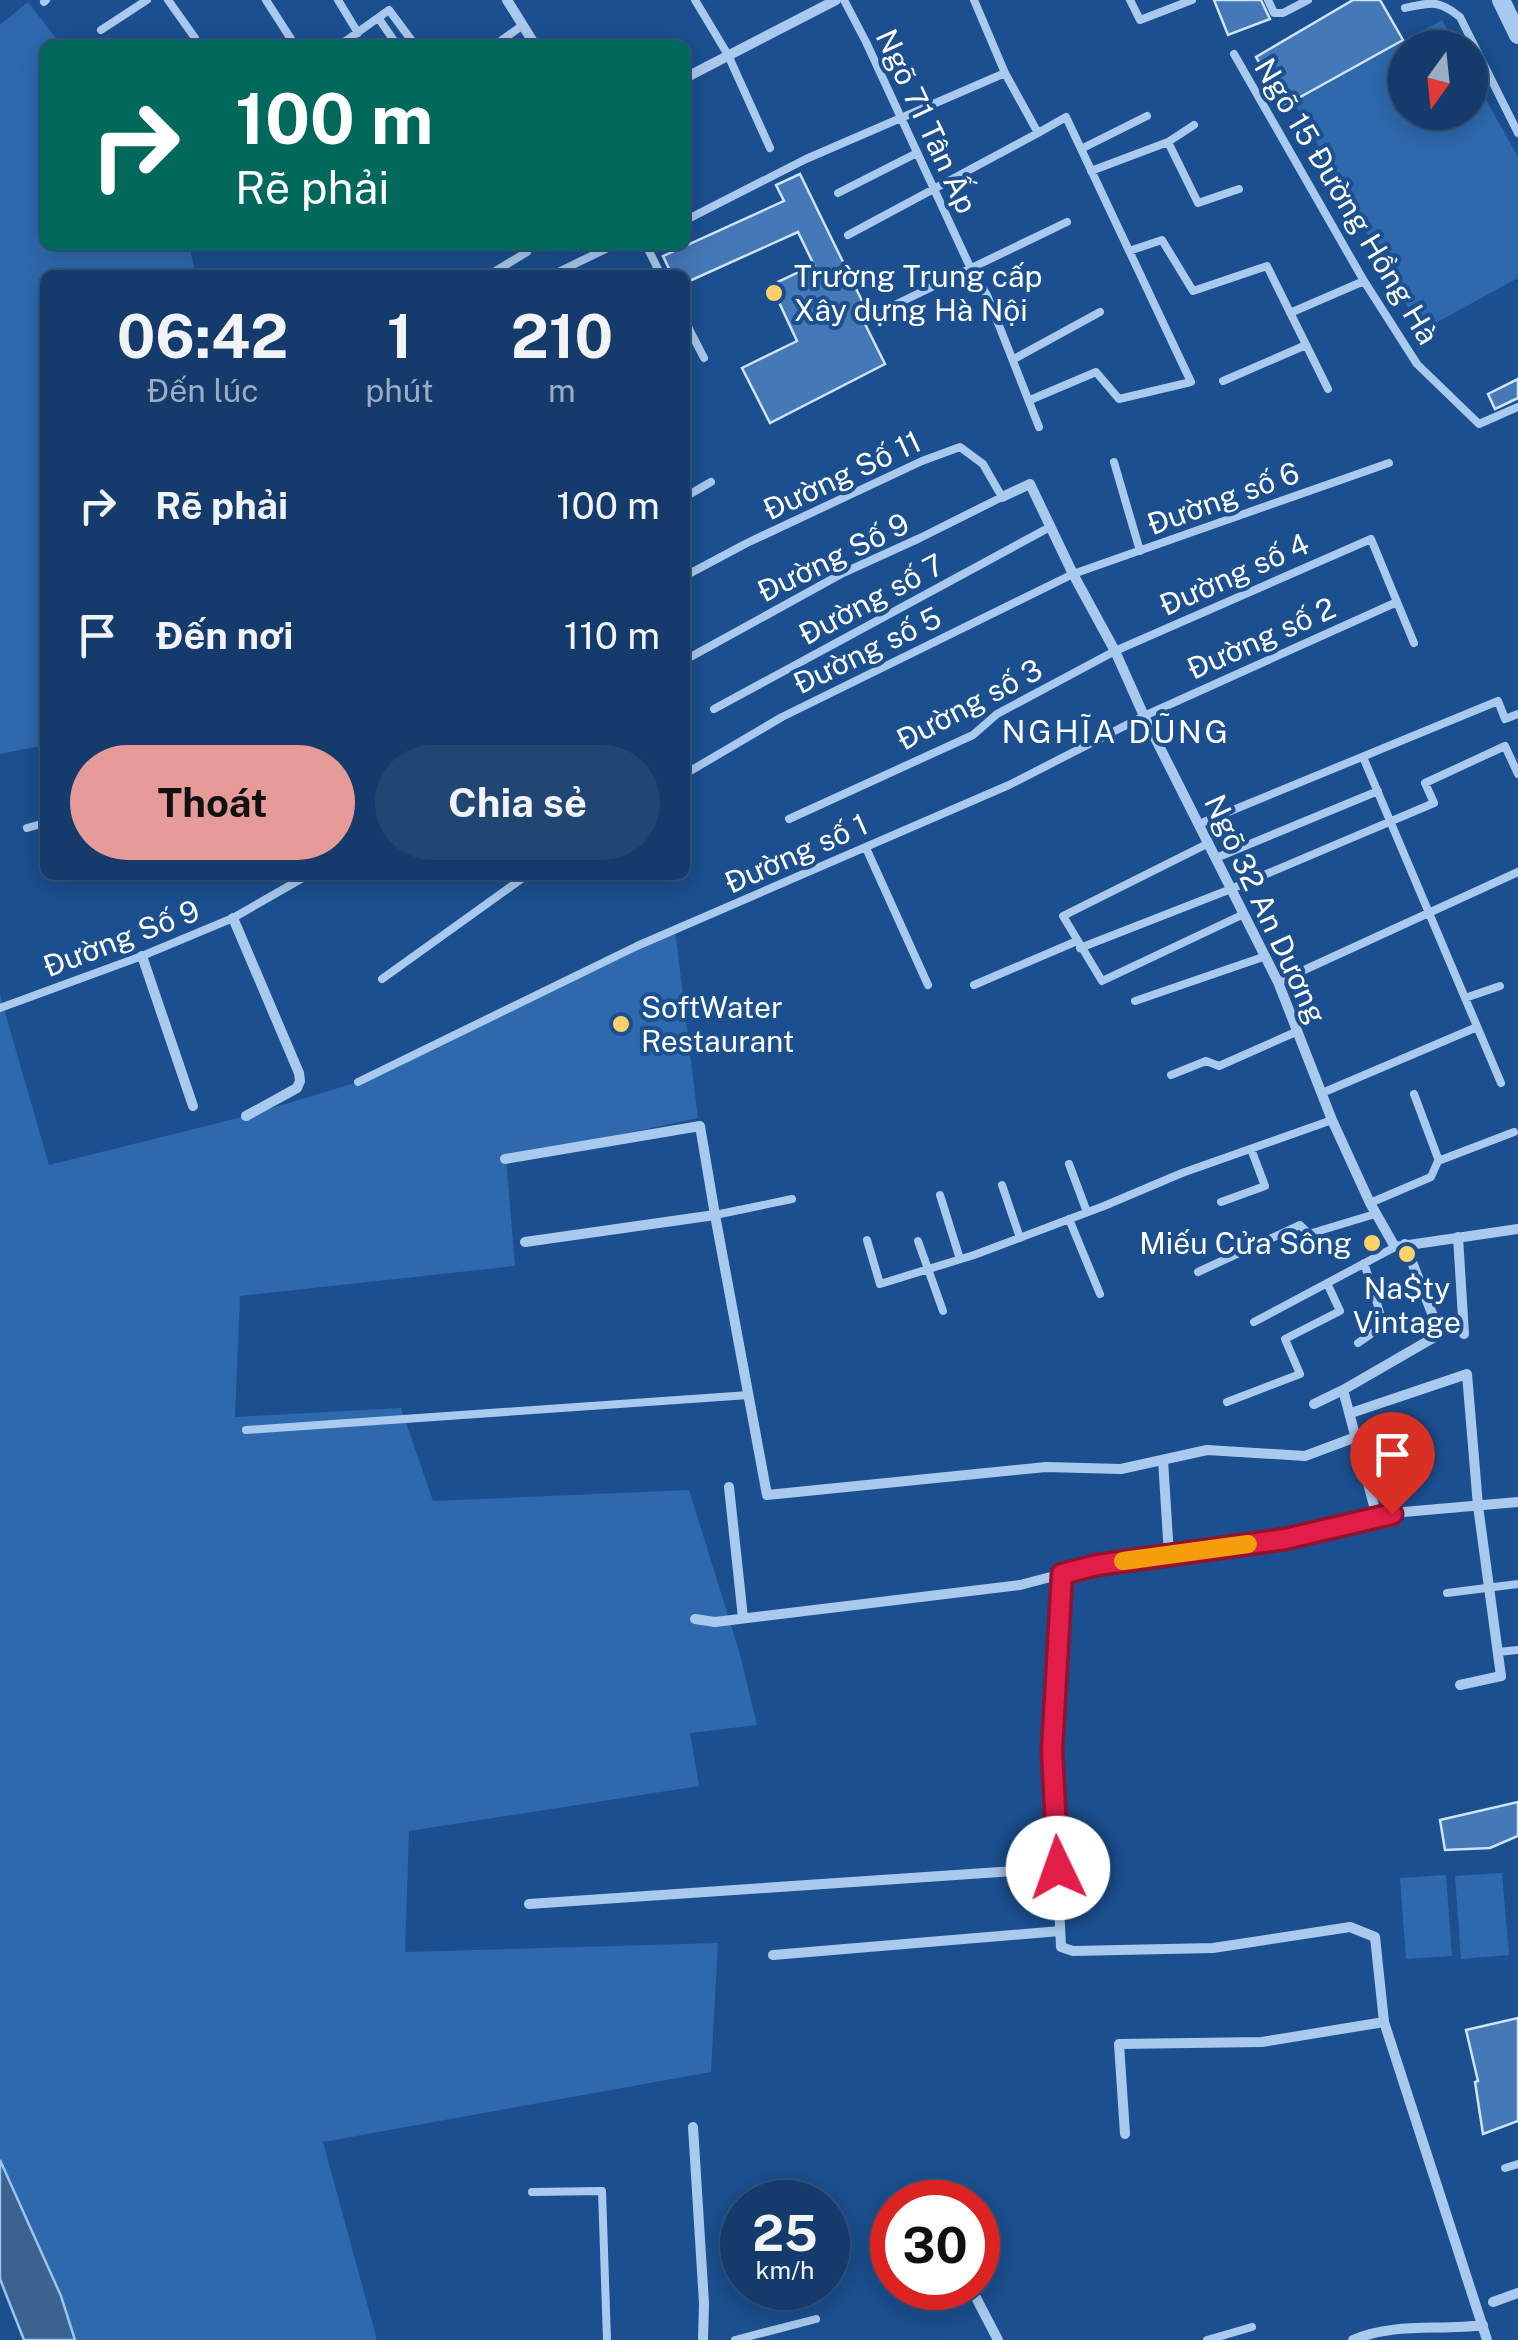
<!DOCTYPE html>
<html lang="vi">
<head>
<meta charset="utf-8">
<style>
	:root { --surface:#143b6b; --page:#214673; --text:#f1f3f6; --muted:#9dadc1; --line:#33557e; --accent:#e69b98 }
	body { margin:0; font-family:"Public Sans",sans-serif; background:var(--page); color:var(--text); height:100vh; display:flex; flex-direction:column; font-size:38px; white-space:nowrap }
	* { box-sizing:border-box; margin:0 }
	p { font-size:32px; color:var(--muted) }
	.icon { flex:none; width:55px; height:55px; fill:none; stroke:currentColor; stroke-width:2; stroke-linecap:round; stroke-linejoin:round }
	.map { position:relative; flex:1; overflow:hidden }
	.side { position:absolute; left:40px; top:270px; width:650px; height:610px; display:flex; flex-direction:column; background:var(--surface); border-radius:15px; box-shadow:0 5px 25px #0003,0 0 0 2px var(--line) }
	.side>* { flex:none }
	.top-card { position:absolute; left:40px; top:40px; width:650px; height:210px; border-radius:15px; box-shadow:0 5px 25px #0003,0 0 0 2px var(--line); background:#00695c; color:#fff; overflow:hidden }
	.needle { width:65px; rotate:195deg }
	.tools { position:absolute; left:1388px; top:30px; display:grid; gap:20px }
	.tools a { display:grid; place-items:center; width:100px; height:100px; border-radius:50%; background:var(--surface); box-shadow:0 5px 25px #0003,0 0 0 2px var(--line); font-size:50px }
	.speed { position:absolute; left:720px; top:2180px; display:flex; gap:20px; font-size:50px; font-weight:700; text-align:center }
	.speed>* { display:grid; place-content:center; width:130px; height:130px; border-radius:50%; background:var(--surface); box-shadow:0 5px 25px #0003,0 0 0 2px var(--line); line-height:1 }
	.speed small { font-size:25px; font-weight:400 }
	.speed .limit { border:15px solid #d22; background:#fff; color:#111 }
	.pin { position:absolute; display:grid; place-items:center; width:85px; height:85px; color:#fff; margin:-102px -42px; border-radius:50% 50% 50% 0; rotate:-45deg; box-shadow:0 0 10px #0007 }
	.pin .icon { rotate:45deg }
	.me { position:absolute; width:110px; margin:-55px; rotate:357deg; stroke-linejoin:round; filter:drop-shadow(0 0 8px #0008) }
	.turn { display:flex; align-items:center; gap:35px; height:210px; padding:0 30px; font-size:45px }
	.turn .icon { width:130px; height:130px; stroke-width:2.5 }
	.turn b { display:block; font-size:70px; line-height:85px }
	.eta { display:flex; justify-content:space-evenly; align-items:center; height:170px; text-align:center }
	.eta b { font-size:60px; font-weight:700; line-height:70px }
	.button { display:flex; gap:20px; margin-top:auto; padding:20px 30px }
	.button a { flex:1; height:115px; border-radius:60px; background:var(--accent); color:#111; font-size:40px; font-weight:700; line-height:115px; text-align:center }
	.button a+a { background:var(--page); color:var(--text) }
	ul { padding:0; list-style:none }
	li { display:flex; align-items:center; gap:30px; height:130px; padding:0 30px }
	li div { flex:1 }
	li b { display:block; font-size:38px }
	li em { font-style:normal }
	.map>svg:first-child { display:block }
	.green { fill:#2e69ad }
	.water { fill:#3c6290; stroke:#9cc4f0; stroke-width:2.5 }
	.building { fill:#4478b7; stroke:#cfe3fa; stroke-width:2.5 }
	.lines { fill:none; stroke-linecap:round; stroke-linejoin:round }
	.service { stroke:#a9c9ee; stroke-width:8 }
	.minor { stroke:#a9c9ee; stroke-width:10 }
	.tertiary { stroke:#a9c9ee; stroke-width:18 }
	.route-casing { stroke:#92132f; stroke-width:25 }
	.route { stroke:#e11d48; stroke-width:18 }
	.slow { stroke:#f59e0b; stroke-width:18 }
	.poi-dot { fill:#ffd166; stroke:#1b4f8f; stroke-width:4 }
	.labels { text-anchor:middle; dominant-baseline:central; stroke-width:8; stroke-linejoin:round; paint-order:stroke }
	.street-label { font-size:30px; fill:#fff; stroke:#1b4f8f }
	.poi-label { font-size:30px; fill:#fff; stroke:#1b4f8f; text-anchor:start }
	.neighbourhood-label { font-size:32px; letter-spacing:2.5px; fill:#fff; stroke:#1b4f8f }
</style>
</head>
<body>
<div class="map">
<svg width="1518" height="2340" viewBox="0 0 1518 2340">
	<rect width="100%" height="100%" fill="#1b4f8f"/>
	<!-- green -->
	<path class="green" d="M28,2L61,45H45V245H189L196,275H45V745L0,754V25Z
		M1442,20L1457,47L1405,48V112H1470V71L1518,157V278L1421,331L1294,102Z
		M675,930L698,1118L506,1159L515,1266L240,1296L235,1417L401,1408L433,1501L689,1490L740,1654L757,1725L690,1733L699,1786L409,1831L405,1952L718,1943L711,2072L323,2142L377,2340H75L61,2296L0,2160V995L49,1165L246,1116L358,1082Z
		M1502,1873L1509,1955L1461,1959L1455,1876Z
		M1446,1875L1452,1956L1406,1959L1400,1878Z"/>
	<!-- water -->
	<path class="water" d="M0,2160L61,2296L75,2340H24L0,2279Z"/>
	<!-- building -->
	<path class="building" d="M1214,0H1261L1270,19L1228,35Z
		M1353,0H1380L1403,40L1284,106L1256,57Z
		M800,174L866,309L859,312L885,364L770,423L742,368L797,341L771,285L814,265L798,232L685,283V275H672L663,256L784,201L776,185Z
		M1518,379V398L1495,409L1488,394Z
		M1518,1802V1836L1490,1848L1445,1850L1440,1820Z
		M1518,2018V2121L1483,2134L1475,2082L1478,2081L1466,2030Z"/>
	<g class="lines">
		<!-- service -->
		<path class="service" d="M168,0L195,38L190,45
			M266,0L291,39
			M338,0L358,33
			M695,0L728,55L770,148
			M844,0L866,42L971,269L987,295L1039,427
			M974,0L1005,73L1038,133L1066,117L1191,382L1119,399L1096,372L1030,400
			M1130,0L1140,20L1192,0
			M1268,0L1274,13H1283L1308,0
			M44,2L46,0
			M1405,8C1433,2 1439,0 1460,17L1518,133
			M379,19L397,45
			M101,30L147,0
			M340,45L389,10L415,45
			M495,45L523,25
			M1234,54L1364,281L1417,364L1479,424L1518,407
			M1168,142L1198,203L1239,189
			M1081,149L1147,116
			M1091,171L1168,142L1194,125
			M838,193L917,153
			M688,219L806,159L1005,73
			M848,235L1038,133
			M646,245L661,275
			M1129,251L1162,240L1193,291L1267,266L1328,389
			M489,275L527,252L525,245
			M552,275L614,245
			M880,312L1067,222
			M1290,313L1364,281
			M685,321L704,358
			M1014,359L1100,312
			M1223,381L1306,345
			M1114,462L1140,551
			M685,497L711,482
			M685,576L747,543L922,461L960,447L983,464L1002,497L920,538L843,573L685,660
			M714,709L1050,527
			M1363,757L1501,1083
			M685,774L782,717L1073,574L1389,463
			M789,819L973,735L997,714L1115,651L1371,539L1414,643
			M1199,824L1498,701L1505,719L1518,714
			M27,828L45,823
			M1209,843L1063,916L1102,981L1244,914
			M866,848L928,985
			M1216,858L1378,791
			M1080,948L1231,889L1434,803L1425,783L1505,746L1518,774
			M382,979L527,875
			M1278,982L1518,872
			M974,985L1077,941
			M1465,998L1500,986
			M1135,1001L1266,956
			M0,1008L142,956L233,918L308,875
			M1171,1075L1206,1061L1219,1066L1298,1031
			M358,1082L637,946L1009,785L1144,716L1397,602
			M1322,1093L1477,1027
			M1414,1094L1439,1161
			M1069,1164L1087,1212
			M1002,1185L1020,1238
			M940,1195L960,1259
			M1221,1202L1265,1186L1251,1149
			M1370,1203L1431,1177L1438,1161L1514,1132
			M715,1215L792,1199
			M1069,1219L1100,1294
			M867,1240L880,1284L974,1255L1104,1206L1182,1173L1332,1120
			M918,1241L943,1311
			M1198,1272L1300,1225L1309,1234L1375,1214
			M1254,1322L1395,1247
			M1358,1343L1384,1325L1364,1263
			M1227,1402L1300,1374L1285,1339L1340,1311L1327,1283
			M246,1430L749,1395
			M1447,1593L1518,1584
			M1498,1652L1518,1650
			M1505,2168L1518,2164
			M532,2192L602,2191L607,2340
			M735,2340L816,2319
			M1207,2340L1252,2327"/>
		<!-- minor -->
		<path class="minor" d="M507,0L535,45
			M685,78L836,0
			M1002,497L1030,484L1073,574L1115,651L1144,716L1278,982L1332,1120L1370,1203L1395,1247L1518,1229
			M233,918L299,1073L300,1081L297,1088L246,1116
			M142,956L193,1106
			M505,1159L700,1126L715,1215
			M1458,1237L1464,1334
			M525,1242L715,1215L767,1495L1046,1467L1121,1469L1207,1450L1305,1456L1356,1437
			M1343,1390L1377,1517
			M1314,1404L1343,1390L1440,1334L1405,1244
			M1351,1413L1467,1374L1478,1506L1501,1676L1460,1685
			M1163,1460L1169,1555
			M729,1487L743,1618
			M1062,1574L1052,1750L1061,1947L1073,1951L1213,1948L1350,1927L1375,1937L1384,2022L1487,2340
			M695,1619L715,1622L1020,1585L1097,1565L1285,1539L1392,1513L1518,1502
			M529,1904L1057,1868
			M773,1955L1060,1931
			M693,2127L704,2303L703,2340
			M1125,2134L1119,2044L1262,2042L1384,2022
			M971,2288L998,2340
			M1493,2302L1518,2293
			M1353,2340C1394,2322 1440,2331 1483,2325"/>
		<!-- tertiary -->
		<path class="tertiary" d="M1501,0L1518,35"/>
	</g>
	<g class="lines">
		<defs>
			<path id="route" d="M1058,1868L1052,1750L1062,1574L1097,1565L1285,1539L1392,1514"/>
		</defs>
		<!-- route casing -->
		<use href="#route" class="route-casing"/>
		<!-- route -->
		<use href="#route" class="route"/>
		<!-- slow -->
		<path class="slow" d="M1123,1561L1248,1544"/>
	</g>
	<!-- markers -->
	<g class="poi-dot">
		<circle cx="774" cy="293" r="10"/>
		<circle cx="621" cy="1024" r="10"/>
		<circle cx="1372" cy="1243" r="10"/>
		<circle cx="1407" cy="1254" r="10"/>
	</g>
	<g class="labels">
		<!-- street labels -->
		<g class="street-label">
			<text transform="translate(927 121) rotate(65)">Ngõ 71 Tân Ấp</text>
			<text transform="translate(1347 201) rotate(59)">Ngõ 15 Đường Hồng Hà</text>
			<text transform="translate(842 475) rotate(-25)">Đường Số 11</text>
			<text transform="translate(1223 498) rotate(-20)">Đường số 6</text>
			<text transform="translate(833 557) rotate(-26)">Đường Số 9</text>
			<text transform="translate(1234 574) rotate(-24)">Đường số 4</text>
			<text transform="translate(871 599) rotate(-28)">Đường số 7</text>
			<text transform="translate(1261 638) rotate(-24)">Đường số 2</text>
			<text transform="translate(867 650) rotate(-26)">Đường số 5</text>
			<text transform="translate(969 704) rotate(-28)">Đường số 3</text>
			<text transform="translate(796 853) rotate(-24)">Đường số 1</text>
			<text transform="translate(1266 909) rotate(65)">Ngõ 32 An Dương</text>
			<text transform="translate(121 938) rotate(-21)">Đường Số 9</text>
		</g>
		<!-- poi labels -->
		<g class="poi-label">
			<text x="794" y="276">Trường Trung cấp<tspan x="794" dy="34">Xây dựng Hà Nội</tspan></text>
			<text x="641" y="1007">SoftWater<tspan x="641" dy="34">Restaurant</tspan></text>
			<text x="1352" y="1243" text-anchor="end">Miếu Cửa Sông</text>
			<text x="1407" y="1288" text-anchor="middle">Na$ty<tspan x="1407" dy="34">Vintage</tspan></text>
		</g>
		<!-- neighbourhood labels -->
		<g class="neighbourhood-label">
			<text x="1116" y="731">NGHĨA DŨNG</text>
		</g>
	</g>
</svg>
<div class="tools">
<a><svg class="needle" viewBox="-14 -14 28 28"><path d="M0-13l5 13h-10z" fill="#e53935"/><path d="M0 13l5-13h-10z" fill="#9dadc1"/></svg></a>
</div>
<div class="speed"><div>25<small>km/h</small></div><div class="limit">30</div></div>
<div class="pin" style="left:1392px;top:1514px;background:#d93025"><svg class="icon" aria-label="arrive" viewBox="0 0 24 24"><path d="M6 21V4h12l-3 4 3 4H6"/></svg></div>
<svg class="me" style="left:1058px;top:1868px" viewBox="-20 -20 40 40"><circle r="19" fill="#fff"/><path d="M0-13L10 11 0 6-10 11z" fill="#e11d48"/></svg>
<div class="top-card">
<div class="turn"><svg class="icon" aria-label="right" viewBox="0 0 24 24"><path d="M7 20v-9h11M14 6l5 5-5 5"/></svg><div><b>100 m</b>Rẽ phải</div></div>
</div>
<section class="side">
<div class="eta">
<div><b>06:42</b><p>Đến lúc</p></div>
<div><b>1</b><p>phút</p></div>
<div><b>210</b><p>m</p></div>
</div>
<ul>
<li><svg class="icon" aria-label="right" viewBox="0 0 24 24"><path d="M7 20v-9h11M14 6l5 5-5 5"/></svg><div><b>Rẽ phải</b></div><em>100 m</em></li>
<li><svg class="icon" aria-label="arrive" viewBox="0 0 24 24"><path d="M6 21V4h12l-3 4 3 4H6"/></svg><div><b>Đến nơi</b></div><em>110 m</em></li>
</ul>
<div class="button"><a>Thoát</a><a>Chia sẻ</a></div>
</section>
</div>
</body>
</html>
